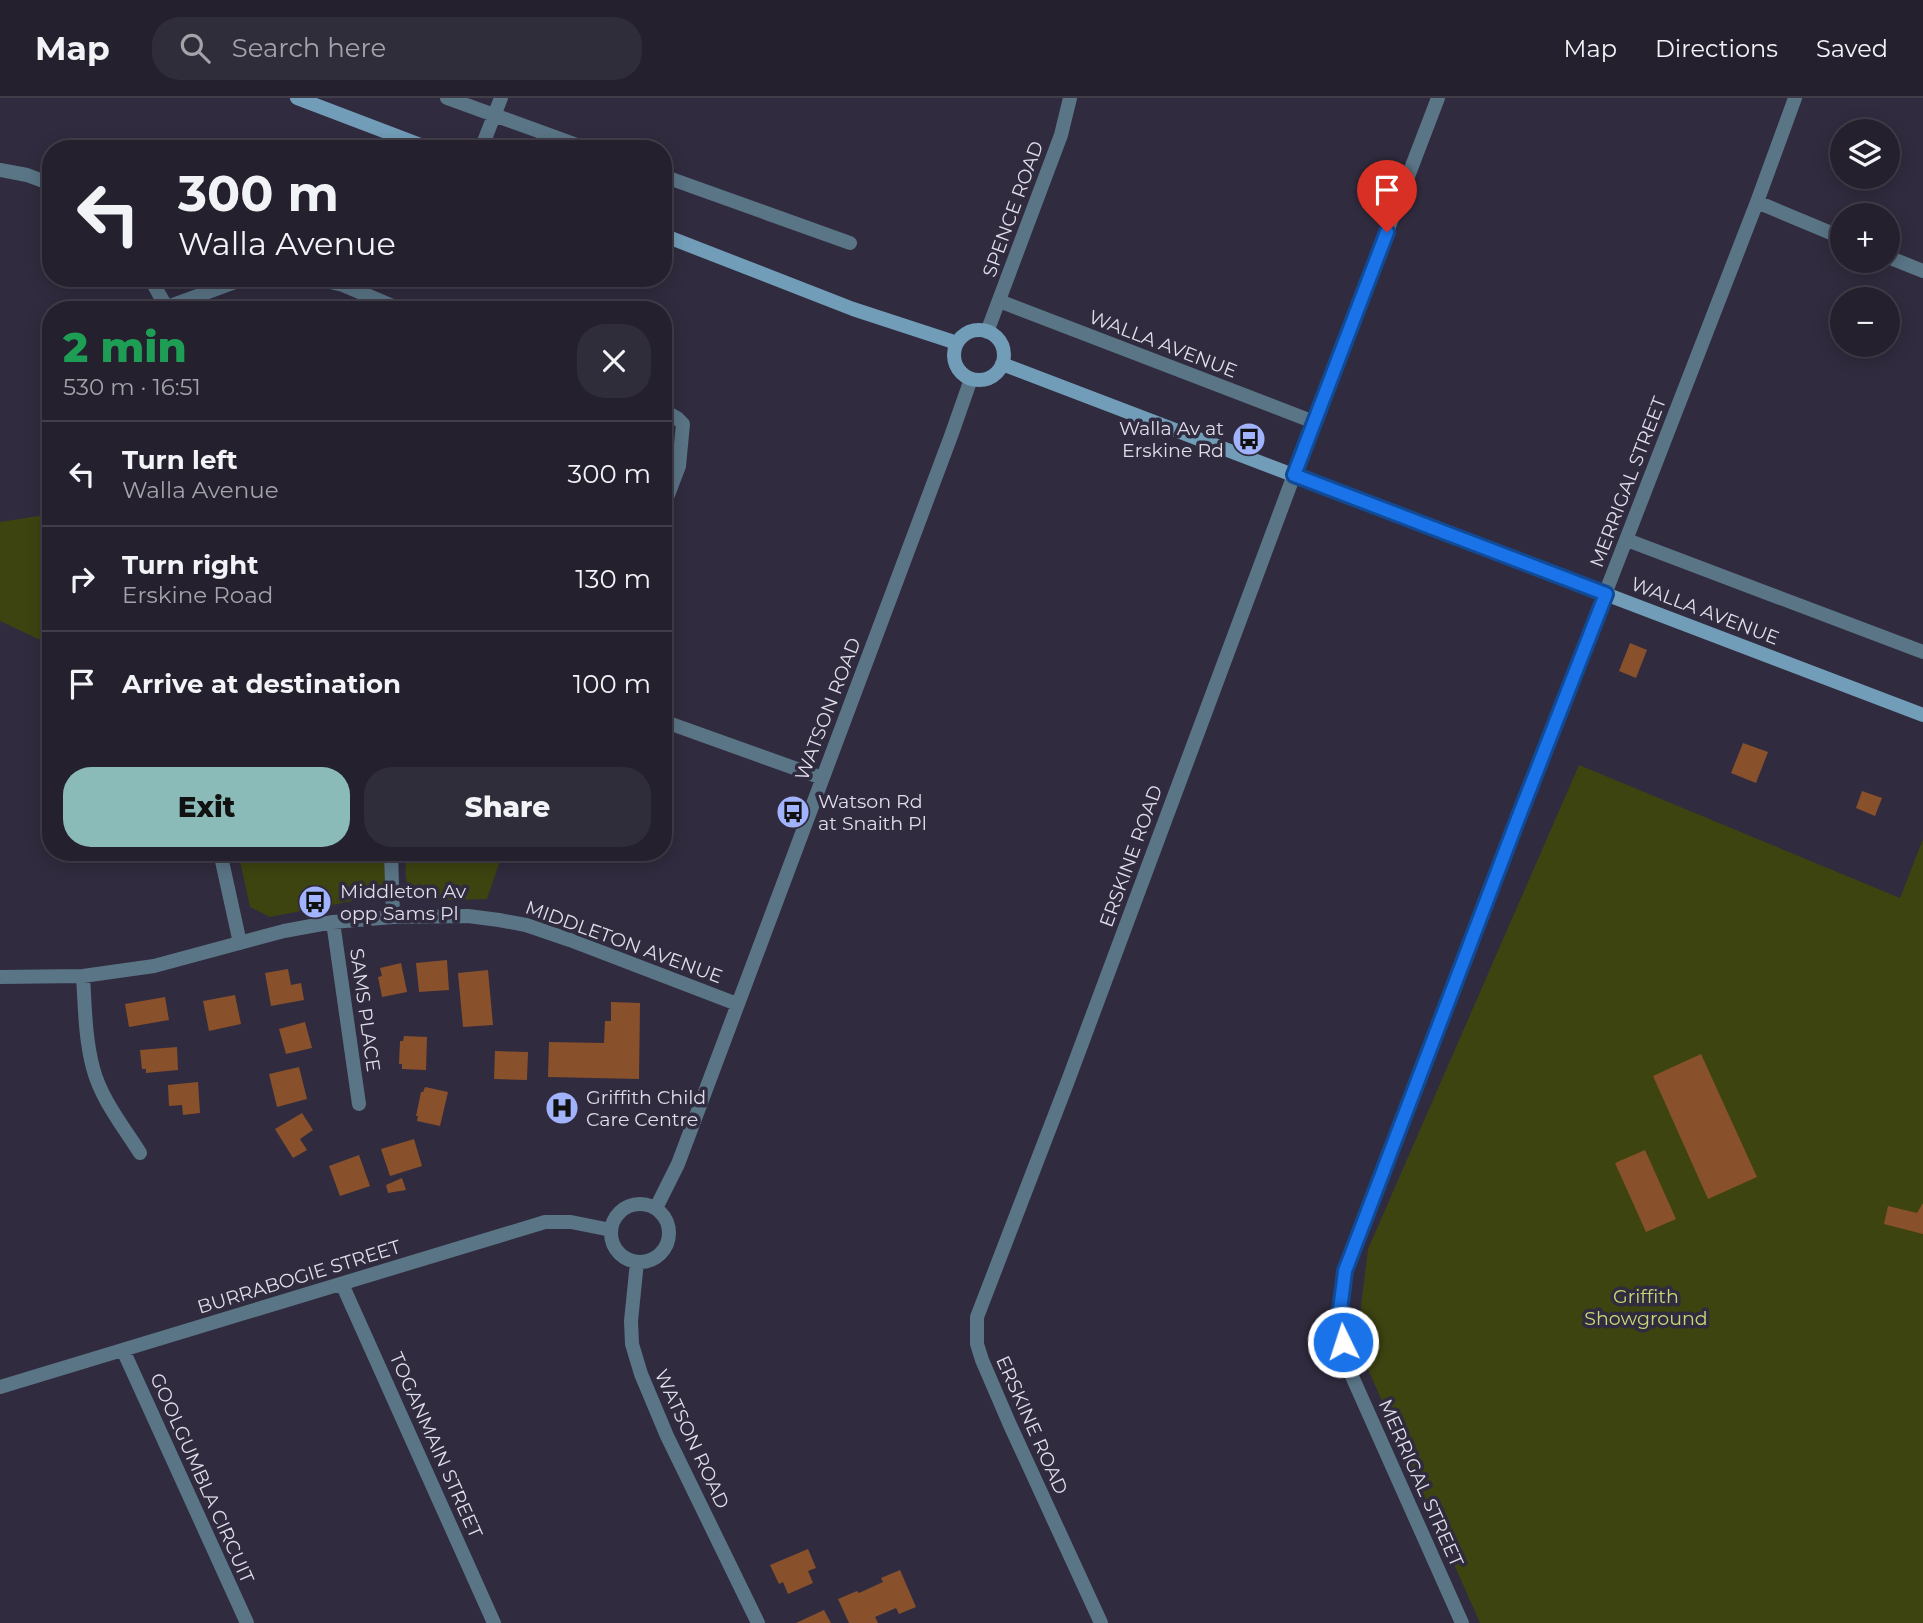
<!DOCTYPE html>
<html lang="en">
<head>
<meta charset="utf-8">
<style>
	:root { --surface:#24202e; --page:#302d3a; --text:#f1f3f6; --muted:#a3a3aa; --line:#413e4a; --accent:#8bbbb9 }
	body { margin:0; font-family:Montserrat,sans-serif; background:var(--page); color:var(--text); height:100vh; display:flex; flex-direction:column; font-size:26px; white-space:nowrap }
	* { box-sizing:border-box; margin:0 }
	p { font-size:23px; color:var(--muted) }
	.icon { flex:none; width:38px; height:38px; fill:none; stroke:currentColor; stroke-width:2; stroke-linecap:round; stroke-linejoin:round }
	.map { position:relative; flex:1; overflow:hidden }
	.panel { position:absolute; left:42px; top:203px; width:630px; height:560px; display:flex; flex-direction:column; background:var(--surface); border-radius:28px; box-shadow:0 4px 18px #0003,0 0 0 2px var(--line) }
	.panel>* { flex:none }
	.banner { position:absolute; left:42px; top:42px; width:630px; height:147px; border-radius:28px; box-shadow:0 4px 18px #0003,0 0 0 2px var(--line); background:#24202e; color:var(--text); overflow:hidden }
	.buttons { position:absolute; left:1830px; top:21px; display:grid; gap:14px }
	.buttons a { display:grid; place-items:center; width:70px; height:70px; border-radius:50%; background:var(--surface); box-shadow:0 4px 18px #0003,0 0 0 2px var(--line); font-size:35px }
	.pin { position:absolute; display:grid; place-items:center; width:60px; height:60px; color:#fff; margin:-72px -30px; border-radius:50% 50% 50% 0; rotate:-45deg; box-shadow:0 0 7px #0007 }
	.pin .icon { rotate:45deg }
	.me { position:absolute; width:77px; margin:-38px; rotate:356deg; stroke-linejoin:round; filter:drop-shadow(0 0 5px #0008) }
	.turn { display:flex; align-items:center; gap:24px; height:147px; padding:0 21px; font-size:32px }
	.turn .icon { width:91px; height:91px; stroke-width:2.5 }
	.turn b { display:block; font-size:49px; line-height:60px }
	.round { display:grid; place-items:center; flex:none; width:74px; height:74px; border-radius:28px; background:var(--page) }
	.overview { display:flex; align-items:center; justify-content:space-between; height:119px; padding:0 21px }
	h1 { font-size:42px; font-weight:800; line-height:52px; color:#1e9e55 }
	.cta { display:flex; gap:14px; margin-top:auto; padding:14px 21px }
	.cta a { flex:1; height:80px; border-radius:28px; background:var(--accent); color:#111; font-size:28px; font-weight:800; line-height:80px; text-align:center }
	.cta a+a { background:var(--page); color:var(--text) }
	ul { padding:0; list-style:none }
	li { display:flex; align-items:center; gap:21px; height:105px; padding:0 21px; border-top:2px solid var(--line) }
	li div { flex:1 }
	li b { display:block; font-size:26px }
	li em { font-style:normal }
	header { display:flex; align-items:center; gap:42px; box-sizing:border-box; height:98px; padding:0 35px; background:var(--surface); border-bottom:2px solid var(--line) }
	header strong { font-size:33px }
	nav { display:flex; gap:38px; margin-inline-start:auto; font-size:24px }
	.search { width:490px; height:63px; background:var(--page); display:flex; align-items:center; gap:18px; box-sizing:border-box; padding:0 24px; border-radius:28px; color:var(--muted); font-size:26px }
	.map>svg:first-child { display:block }
	.green { fill:#3e4410 }
	.building { fill:#88512b }
	.lines { fill:none; stroke-linecap:round; stroke-linejoin:round }
	.street { stroke:#5a7586; stroke-width:14 }
	.secondary { stroke:#729db8; stroke-width:14 }
	.route-casing { stroke:#114b97; stroke-width:18 }
	.route { stroke:#1a73e8; stroke-width:12 }
	.labels { text-anchor:middle; dominant-baseline:central; stroke-width:7; stroke-linejoin:round; paint-order:stroke }
	.street-label { font-size:19px; fill:#dfdde9; stroke:#302b3e }
	.poi-label { font-size:19px; fill:#dfdde9; stroke:#302b3e; text-anchor:start }
	.park-label { font-size:19px; fill:#cad777; stroke:#302b3e }
</style>
</head>
<body>
<header>
<strong>Map</strong>
<div class="search"><svg class="icon" aria-label="search" viewBox="0 0 24 24"><circle cx="10" cy="10" r="6"/><path d="M15 15l6 6"/></svg>Search here</div>
<nav><a>Map</a><a>Directions</a><a>Saved</a></nav>
</header>
<div class="map">
<svg width="1923" height="1525" viewBox="0 0 1923 1525">
	<rect width="100%" height="100%" fill="#302b3e"/>
	<!-- green -->
	<path class="green" d="M51,416V547L0,523V424Z
		M1579,667L1900,800L1923,741V1525H1480L1360,1253L1361,1208L1368,1151Z
		M238,754H387L389,782L378,798L270,819L250,809Z
		M406,754H503L487,801C469,801 416,807 408,787C404,778 406,765 406,754Z"/>
	<!-- building -->
	<path class="building" d="M1630,545L1647,552L1636,580L1619,573Z
		M1743,645L1768,654L1756,685L1731,675Z
		M1862,693L1882,700L1875,718L1856,710Z
		M447,862L449,892L419,894L416,865Z
		M401,865L407,894L382,899L378,879L382,878L380,870Z
		M288,871L291,887L301,885L304,902L271,908L265,875Z
		M488,872L493,927L463,929L458,875Z
		M235,897L241,926L209,933L203,903Z
		M165,899L169,922L129,929L125,906Z
		M611,904L640,905L639,981L548,979L549,944L604,945L605,923H611Z
		M305,924L312,950L286,956L279,931Z
		M404,938L427,939L426,972L402,971V966H399L400,943H403Z
		M177,949L178,972L146,975V971H142L140,952Z
		M495,953L528,954L527,982L494,981Z
		M1701,956L1757,1079L1708,1101L1653,978Z
		M299,969L307,1001L277,1009L269,976Z
		M198,984L200,1015L183,1017L182,1007L169,1008L168,987Z
		M425,989L448,994L440,1028L417,1023L418,1018H416L421,994H423Z
		M302,1015L313,1032L300,1041L307,1052L293,1060L275,1031Z
		M414,1041L422,1068L390,1078L381,1051Z
		M1645,1052L1676,1121L1646,1134L1615,1065Z
		M359,1057L370,1088L340,1098L329,1068Z
		M402,1080L406,1092L388,1095L386,1087Z
		M1923,1105V1136L1884,1126L1888,1108L1917,1115Z
		M808,1451L816,1470L808,1473L813,1485L788,1496L783,1484L779,1486L770,1467Z
		M900,1472L916,1509L899,1516L896,1510L875,1519L878,1525H849L838,1501L857,1493L859,1495L883,1484L881,1480Z
		M824,1512L831,1525H796Z"/>
	<g class="lines">
		<!-- street -->
		<path class="street" d="M447,0L588,51
			M481,51L501,0
			M0,72L27,77L51,86
			M663,78L850,145
			M1757,104L1843,140
			M1888,159L1923,173
			M150,180L168,212
			M313,180L343,187L402,212
			M999,203L1314,324
			M167,209L241,182L257,180
			M987,234L1061,37L1070,0
			M663,312L677,320L683,326L679,368L663,410
			M1627,442L1923,554
			M663,623L822,680
			M220,754L240,845
			M391,754L393,819
			M333,824L359,1006
			M83,878C85,909 85,940 93,970C101,1001 123,1028 140,1055
			M0,879L83,878L154,868L284,833L333,824L393,819L468,818L499,822L526,827L570,842L737,906
			M611 1135a29 29 0 1 1 58 0a29 29 0 1 1-58 0Z
			M656,1110L678,1066L951,338L971,281
			M637,1164L631,1223L632,1246L641,1276L667,1338L758,1525
			M342,1186L494,1525
			M123,1252L247,1525
			M0,1289L545,1124H571L611,1132
			M1101,1525L1010,1327L982,1262L977,1246V1219L1066,988L1294,377L1438,0
			M1462,1525L1347,1267L1339,1220L1345,1173L1517,723L1757,104L1795,0"/>
		<!-- secondary -->
		<path class="secondary" d="M297,0L431,51
			M663,137L853,211L957,245
			M954 257a25 25 0 1 1 50 0a25 25 0 1 1-50 0Z
			M1002,266L1923,617"/>
	</g>
	<g class="lines">
		<defs>
			<path id="route" d="M1343,1244L1339,1220L1345,1173L1517,723L1606,496L1294,377L1387,134"/>
		</defs>
		<!-- route casing -->
		<use href="#route" class="route-casing"/>
		<!-- route -->
		<use href="#route" class="route"/>
	</g>
	<!-- icons -->
	<defs>
		<symbol id="bus-disc" viewBox="-11 -11 22 22"><circle r="9.5" fill="#a1b3fd" stroke="#302b3e"/><path d="M-5-6H5V4H4V6H2V4H-2V6H-4V4H-5ZM-3.5-4V0h7V-4ZM-3.5 1.2v1.5H-2V1.2ZM2 1.2v1.5H3.5V1.2Z" fill="#111"/></symbol>
		<symbol id="hospital-disc" viewBox="-11 -11 22 22"><circle r="9.5" fill="#a1b3fd" stroke="#302b3e"/><path d="M-5-5h3v3.5h4V-5h3V5h-3V1.5h-4V5h-3Z" fill="#111"/></symbol>
	</defs>
	<g fill-rule="evenodd">
		<use href="#bus-disc" x="1230" y="322" width="38" height="38"/>
		<use href="#bus-disc" x="774" y="695" width="38" height="38"/>
		<use href="#bus-disc" x="296" y="785" width="38" height="38"/>
		<use href="#hospital-disc" x="543" y="991" width="38" height="38"/>
	</g>
	<g class="labels">
		<!-- street labels -->
		<g class="street-label">
			<text transform="translate(1013 111) rotate(-70)">SPENCE ROAD</text>
			<text transform="translate(1163 246) rotate(21)">WALLA AVENUE</text>
			<text transform="translate(1628 384) rotate(-69)">MERRIGAL STREET</text>
			<text transform="translate(1705 513) rotate(21)">WALLA AVENUE</text>
			<text transform="translate(828 611) rotate(-69)">WATSON ROAD</text>
			<text transform="translate(1131 758) rotate(-70)">ERSKINE ROAD</text>
			<text transform="translate(624 844) rotate(20)">MIDDLETON AVENUE</text>
			<text transform="translate(365 912) rotate(82)">SAMS PLACE</text>
			<text transform="translate(299 1179) rotate(-17)">BURRABOGIE STREET</text>
			<text transform="translate(1032 1327) rotate(66)">ERSKINE ROAD</text>
			<text transform="translate(692 1341) rotate(65)">WATSON ROAD</text>
			<text transform="translate(436 1347) rotate(66)">TOGANMAIN STREET</text>
			<text transform="translate(202 1380) rotate(66)">GOOLGUMBLA CIRCUIT</text>
			<text transform="translate(1421 1385) rotate(66)">MERRIGAL STREET</text>
		</g>
		<!-- poi labels -->
		<g class="poi-label">
			<text x="1224" y="330" text-anchor="end">Walla Av at<tspan x="1224" dy="22">Erskine Rd</tspan></text>
			<text x="818" y="703">Watson Rd<tspan x="818" dy="22">at Snaith Pl</tspan></text>
			<text x="340" y="793">Middleton Av<tspan x="340" dy="22">opp Sams Pl</tspan></text>
			<text x="586" y="999">Griffith Child<tspan x="586" dy="22">Care Centre</tspan></text>
		</g>
		<!-- park labels -->
		<g class="park-label">
			<text x="1646" y="1198">Griffith<tspan x="1646" dy="22">Showground</tspan></text>
		</g>
	</g>
</svg>
<div class="buttons">
<a><svg class="icon" aria-label="layers" viewBox="0 0 24 24"><path d="M12 4l9 5-9 5-9-5zM3 14l9 5 9-5"/></svg></a>
<a>+</a>
<a>−</a>
</div>
<div class="pin" style="left:1387px;top:134px;background:#d93025"><svg class="icon" aria-label="arrive" viewBox="0 0 24 24"><path d="M6 21V4h12l-3 4 3 4H6"/></svg></div>
<svg class="me" style="left:1343px;top:1244px" viewBox="-20 -20 40 40"><circle r="17" fill="#1a73e8" stroke="#fff" stroke-width="3"/><path d="M0-11L8 9 0 5-8 9z" fill="#fff"/></svg>
<div class="banner">
<div class="turn"><svg class="icon" aria-label="left" viewBox="0 0 24 24"><path d="M17 20v-9H6M10 6l-5 5 5 5"/></svg><div><b>300 m</b>Walla Avenue</div></div>
</div>
<section class="panel">
<div class="overview"><div><h1>2 min</h1><p>530 m · 16:51</p></div><a class="round"><svg class="icon" aria-label="close" viewBox="0 0 24 24"><path d="M6 6l12 12M18 6L6 18"/></svg></a></div>
<ul>
<li><svg class="icon" aria-label="left" viewBox="0 0 24 24"><path d="M17 20v-9H6M10 6l-5 5 5 5"/></svg><div><b>Turn left</b><p>Walla Avenue</p></div><em>300 m</em></li>
<li><svg class="icon" aria-label="right" viewBox="0 0 24 24"><path d="M7 20v-9h11M14 6l5 5-5 5"/></svg><div><b>Turn right</b><p>Erskine Road</p></div><em>130 m</em></li>
<li><svg class="icon" aria-label="arrive" viewBox="0 0 24 24"><path d="M6 21V4h12l-3 4 3 4H6"/></svg><div><b>Arrive at destination</b></div><em>100 m</em></li>
</ul>
<div class="cta"><a>Exit</a><a>Share</a></div>
</section>
</div>
</body>
</html>
